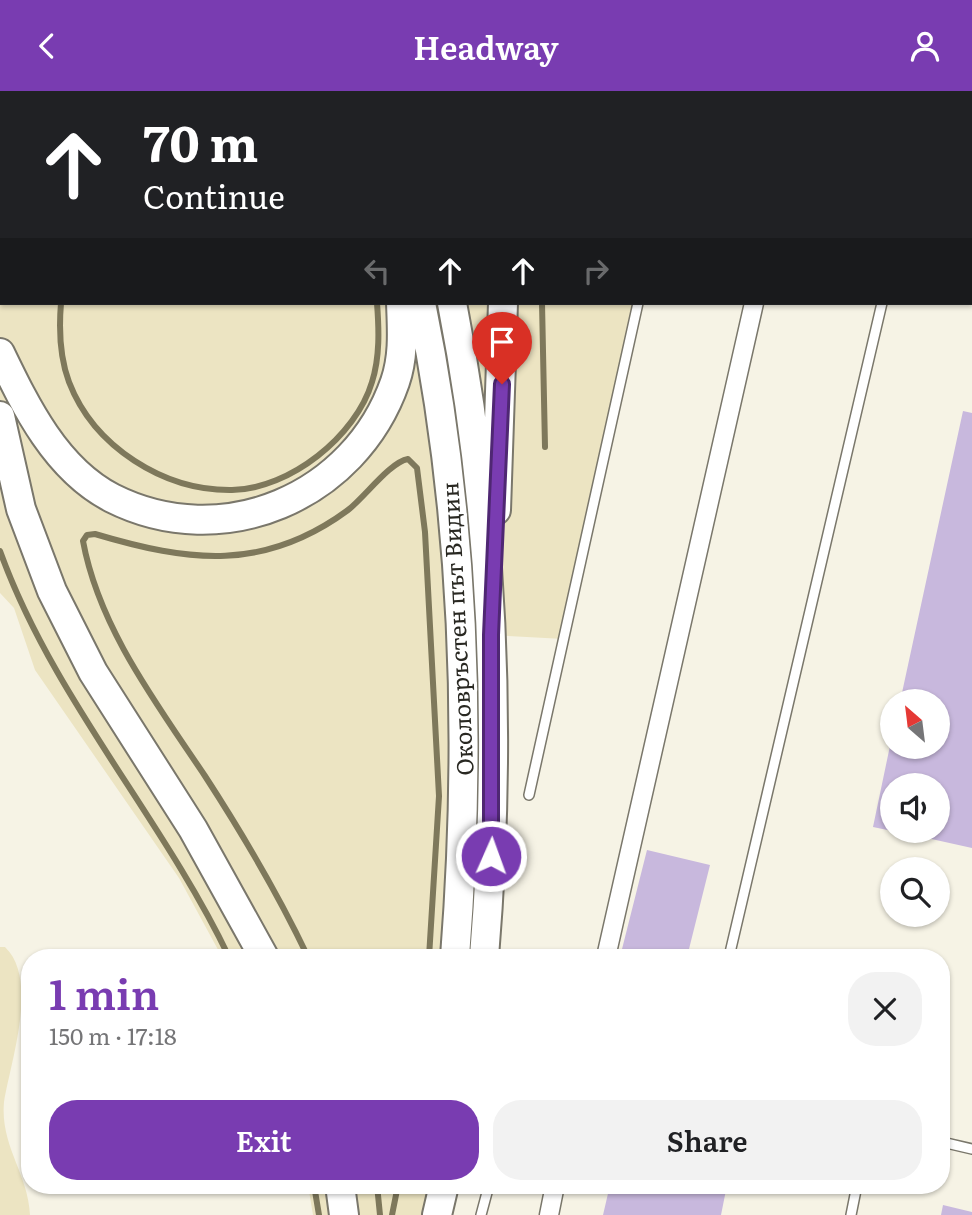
<!DOCTYPE html>
<html lang="en">
<head>
<meta charset="utf-8">
<style>
	:root { --surface:#fff; --page:#f2f2f2; --text:#202124; --muted:#757577; --accent:#793cb1 }
	body { margin:0; font-family:Literata,serif; background:var(--page); color:var(--text); height:100vh; display:flex; flex-direction:column; font-size:26px; white-space:nowrap }
	* { box-sizing:border-box; margin:0 }
	p { font-size:23px; color:var(--muted) }
	.icon { flex:none; width:38px; height:38px; fill:none; stroke:currentColor; stroke-width:2; stroke-linecap:round; stroke-linejoin:round }
	.map { position:relative; flex:1; overflow:hidden }
	.details { position:absolute; left:21px; top:858px; width:929px; height:245px; display:flex; flex-direction:column; background:var(--surface); border-radius:28px; box-shadow:0 2px 5px #0004 }
	.details>* { flex:none }
	.hud { position:absolute; left:0px; top:0px; width:973px; height:214px; box-shadow:0 2px 5px #0004; background:#202124; color:#fff; overflow:hidden }
	.needle { width:46px; rotate:332deg }
	.buttons { position:absolute; left:880px; top:598px; display:grid; gap:14px }
	.buttons a { display:grid; place-items:center; width:70px; height:70px; border-radius:50%; background:var(--surface); box-shadow:0 2px 5px #0004; font-size:35px }
	.pin { position:absolute; display:grid; place-items:center; width:60px; height:60px; color:#fff; margin:-72px -30px; border-radius:50% 50% 50% 0; rotate:-45deg; box-shadow:0 0 7px #0007 }
	.pin .icon { rotate:45deg }
	.me { position:absolute; width:77px; margin:-38px; rotate:2deg; stroke-linejoin:round; filter:drop-shadow(0 0 5px #0008) }
	.turn { display:flex; align-items:center; gap:24px; height:147px; padding:0 28px; font-size:32px }
	.turn .icon { width:91px; height:91px; stroke-width:2.5 }
	.turn b { display:block; font-size:49px; line-height:60px }
	.lanes { display:flex; align-items:center; height:66px; padding:0 28px; background:#0003; justify-content:center; gap:35px; direction:ltr }
	.lanes .off { opacity:.35 }
	.round { display:grid; place-items:center; flex:none; width:74px; height:74px; border-radius:28px; background:var(--page) }
	.headline { display:flex; align-items:center; justify-content:space-between; height:119px; padding:0 28px }
	h1 { font-size:42px; font-weight:600; line-height:52px; color:var(--accent) }
	.button { display:flex; gap:14px; margin-top:auto; padding:14px 28px }
	.button a { flex:1; height:80px; border-radius:28px; background:var(--accent); color:#fff; font-size:28px; font-weight:600; line-height:80px; text-align:center }
	.button a+a { background:var(--page); color:var(--text) }
	header { display:flex; justify-content:space-between; align-items:center; height:91px; padding:0 28px; background:var(--accent); color:#fff; font-size:32px; font-weight:600 }
	.map>svg:first-child { display:block }
	.green { fill:#ece4c2 }
	.lines { fill:none; stroke-linecap:round; stroke-linejoin:round }
	.stream { stroke:#7e785b; stroke-width:6 }
	.building { fill:#c8b8dd }
	.lane-casing { stroke:#7a776b; stroke-width:12 }
	.street-casing { stroke:#7a776b; stroke-width:21 }
	.primary-casing { stroke:#7a776b; stroke-width:32 }
	.lane { stroke:#fff; stroke-width:9 }
	.street { stroke:#fff; stroke-width:18 }
	.primary { stroke:#fff; stroke-width:28 }
	.route-casing { stroke:#4f2773; stroke-width:18 }
	.route { stroke:#793cb1; stroke-width:12 }
	.labels { text-anchor:middle; dominant-baseline:central; stroke-width:6; stroke-linejoin:round; paint-order:stroke }
	.street-label { font-size:23px; fill:#292822; stroke:#fff }
</style>
</head>
<body>
<header><svg class="icon" aria-label="back" viewBox="0 0 24 24"><path d="M15 5l-7 7 7 7"/></svg>Headway<svg class="icon" aria-label="person" viewBox="0 0 24 24"><circle cx="12" cy="8" r="4"/><path d="M4 21q1-7 8-7t8 7"/></svg></header>
<div class="map">
<svg width="972" height="1124" viewBox="0 0 972 1124">
	<rect width="100%" height="100%" fill="#f6f3e5"/>
	<!-- green -->
	<path class="green" d="M0,0H366L2,2V212H421L448,377L455,866H222L179,787L35,579L14,517L0,502Z
		M452,212H638L564,548L491,544Z
		M0,856H5C39,888 11,969 4,1011C0,1055 28,1082 30,1124H0Z
		M308,1094H434L432,1124H313Z"/>
	<g class="lines">
		<!-- stream -->
		<path class="stream" d="M326,0V2
			M441,0L442,2
			M128,2L130,0
			M476,2V0
			M548,2V0
			M0,3L1,0
			M61,212C59,236 60,267 69,291C94,356 164,400 232,399C290,398 356,345 372,291C380,266 379,238 377,212
			M542,212L545,356
			M0,460C53,607 162,726 229,866
			M308,866C279,805 242,742 205,685C157,613 99,537 83,450L87,444L95,443C189,471 264,481 348,419C364,407 390,371 408,368L417,377L425,441L439,705L429,866
			M314,1094L319,1124
			M377,1094L380,1124
			M392,1124L398,1094"/>
	</g>
	<!-- building -->
	<path class="building" d="M963,320L972,322V757L900,741L938,740V695H892V740L873,736L891,650L892,656H938V611H900Z
		M647,759L710,774L687,866H620Z
		M610,1094H727L721,1124H603Z
		M943,1114L972,1121V1124H941Z"/>
	<g class="lines">
		<defs>
			<path id="lane" d="M955,0L963,2
				M685,2V0
				M930,2V0
				M971,4H972
				M529,704L638,212
				M729,866L882,212
				M942,1051L972,1058
				M481,1124L489,1094
				M851,1124L857,1094"/>
			<path id="street" d="M801,2V0
				M606,866L754,212
				M549,1124L555,1094"/>
			<path id="primary" d="M366,0L367,2
				M398,0L399,2
				M44,2V0
				M510,2V0
				M0,192L2,172
				M421,212C465,426 472,648 455,866
				M452,212C494,427 502,648 484,866
				M0,262C26,316 56,378 112,407C223,463 355,406 395,291C404,265 402,239 401,212
				M0,325L21,418L52,500L93,581L193,738L264,866
				M496,419L503,212
				M340,1094L344,1124
				M437,1124L444,1094"/>
		</defs>
		<!-- lane casing -->
		<use href="#lane" class="lane-casing"/>
		<!-- street casing -->
		<use href="#street" class="street-casing"/>
		<!-- primary casing -->
		<use href="#primary" class="primary-casing"/>
		<!-- lane -->
		<use href="#lane" class="lane"/>
		<!-- street -->
		<use href="#street" class="street"/>
		<!-- primary -->
		<use href="#primary" class="primary"/>
	</g>
	<g class="lines">
		<defs>
			<path id="route" d="M491,765V544L502,293"/>
		</defs>
		<!-- route casing -->
		<use href="#route" class="route-casing"/>
		<!-- route -->
		<use href="#route" class="route"/>
	</g>
	<g class="labels">
		<!-- street labels -->
		<g class="street-label">
			<text transform="translate(456 538) rotate(-93)">Околовръстен път Видин</text>
		</g>
	</g>
</svg>
<div class="buttons">
<a><svg class="needle" viewBox="-14 -14 28 28"><path d="M0-13l5 13h-10z" fill="#e53935"/><path d="M0 13l5-13h-10z" fill="#757577"/></svg></a>
<a><svg class="icon" aria-label="sound" viewBox="0 0 24 24"><path d="M4 9h4l5-4v14l-5-4H4zM17 9q2 3 0 6"/></svg></a>
<a><svg class="icon" aria-label="search" viewBox="0 0 24 24"><circle cx="10" cy="10" r="6"/><path d="M15 15l6 6"/></svg></a>
</div>
<div class="pin" style="left:502px;top:293px;background:#d93025"><svg class="icon" aria-label="arrive" viewBox="0 0 24 24"><path d="M6 21V4h12l-3 4 3 4H6"/></svg></div>
<svg class="me" style="left:491px;top:765px" viewBox="-20 -20 40 40"><circle r="17" fill="#793cb1" stroke="#fff" stroke-width="3"/><path d="M0-11L8 9 0 5-8 9z" fill="#fff"/></svg>
<div class="hud">
<div class="turn"><svg class="icon" aria-label="ahead" viewBox="0 0 24 24"><path d="M12 20V5M6 11l6-6 6 6"/></svg><div><b>70 m</b>Continue</div></div>
<div class="lanes"><svg class="icon off" aria-label="left" viewBox="0 0 24 24"><path d="M17 20v-9H6M10 6l-5 5 5 5"/></svg><svg class="icon" aria-label="ahead" viewBox="0 0 24 24"><path d="M12 20V5M6 11l6-6 6 6"/></svg><svg class="icon" aria-label="ahead" viewBox="0 0 24 24"><path d="M12 20V5M6 11l6-6 6 6"/></svg><svg class="icon off" aria-label="right" viewBox="0 0 24 24"><path d="M7 20v-9h11M14 6l5 5-5 5"/></svg></div>
</div>
<section class="details">
<div class="headline"><div><h1>1 min</h1><p>150 m · 17:18</p></div><a class="round"><svg class="icon" aria-label="close" viewBox="0 0 24 24"><path d="M6 6l12 12M18 6L6 18"/></svg></a></div>
<div class="button"><a>Exit</a><a>Share</a></div>
</section>
</div>
</body>
</html>
